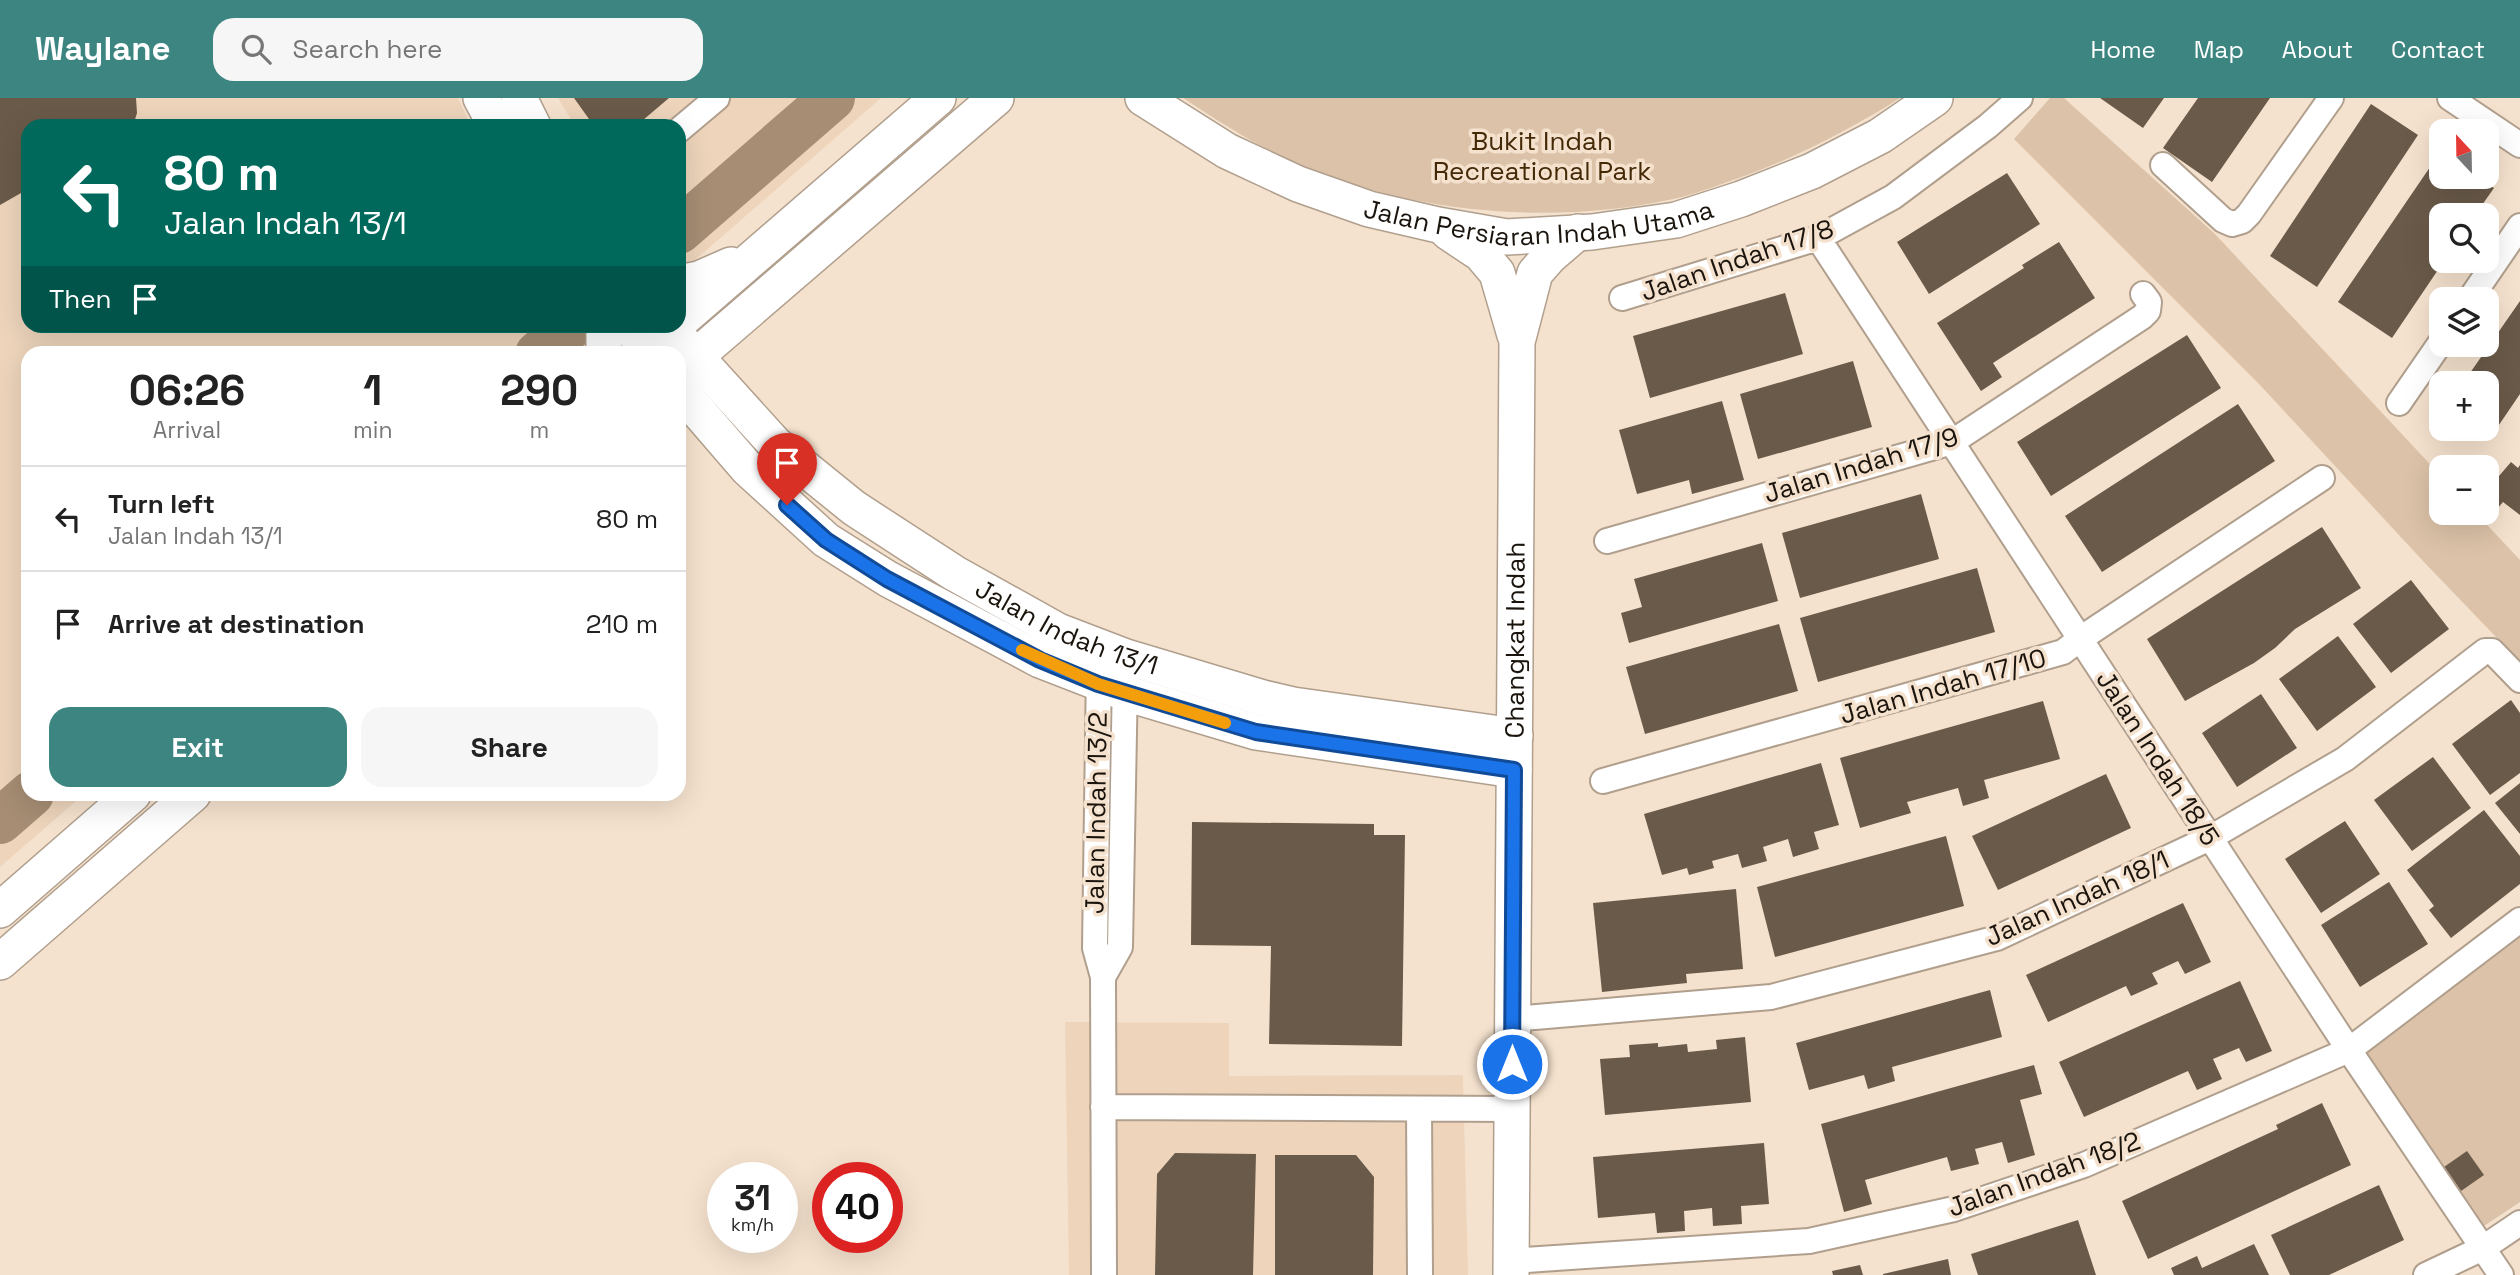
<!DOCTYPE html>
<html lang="en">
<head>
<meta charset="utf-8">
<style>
	:root { --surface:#fff; --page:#f6f6f6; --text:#222; --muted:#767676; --line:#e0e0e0; --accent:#3d8580 }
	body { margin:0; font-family:"Space Grotesk",sans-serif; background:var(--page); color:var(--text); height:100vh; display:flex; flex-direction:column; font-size:26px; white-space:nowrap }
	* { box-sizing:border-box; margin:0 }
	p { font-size:23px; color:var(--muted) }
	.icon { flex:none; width:38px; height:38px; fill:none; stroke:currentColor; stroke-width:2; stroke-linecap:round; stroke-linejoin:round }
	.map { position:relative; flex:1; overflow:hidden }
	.drawer { position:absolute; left:21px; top:248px; width:665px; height:455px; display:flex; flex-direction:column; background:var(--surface); border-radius:21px; box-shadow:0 7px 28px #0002 }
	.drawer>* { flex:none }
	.guide { position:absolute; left:21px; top:21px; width:665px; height:214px; border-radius:21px; box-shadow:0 7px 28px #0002; background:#00695c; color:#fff; overflow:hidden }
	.needle { width:46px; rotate:338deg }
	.buttons { position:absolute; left:2429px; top:21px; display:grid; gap:14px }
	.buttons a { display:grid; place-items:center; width:70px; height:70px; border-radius:14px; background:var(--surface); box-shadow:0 7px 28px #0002; font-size:35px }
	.speed { position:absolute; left:707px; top:1064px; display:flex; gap:14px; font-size:35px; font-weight:700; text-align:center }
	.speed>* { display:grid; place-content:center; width:91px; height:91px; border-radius:50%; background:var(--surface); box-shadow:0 7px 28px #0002; line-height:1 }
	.speed small { font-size:18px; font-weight:400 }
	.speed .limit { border:10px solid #d22; background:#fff; color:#111 }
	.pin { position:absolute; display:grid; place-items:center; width:60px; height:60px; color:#fff; margin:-72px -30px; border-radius:50% 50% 50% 0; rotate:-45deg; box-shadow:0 0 7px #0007 }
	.pin .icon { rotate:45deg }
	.me { position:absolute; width:77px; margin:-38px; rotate:0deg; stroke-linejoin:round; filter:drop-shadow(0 0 5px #0008) }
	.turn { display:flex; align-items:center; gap:24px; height:147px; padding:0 28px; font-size:32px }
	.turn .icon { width:91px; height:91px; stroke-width:2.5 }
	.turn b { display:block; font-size:49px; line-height:60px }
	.then { display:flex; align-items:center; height:66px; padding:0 28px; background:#0003; gap:14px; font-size:26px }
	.eta { display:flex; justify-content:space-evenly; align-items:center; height:119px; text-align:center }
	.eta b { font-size:42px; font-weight:600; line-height:49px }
	.action { display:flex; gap:14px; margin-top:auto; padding:14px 28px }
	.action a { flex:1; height:80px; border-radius:21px; background:var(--accent); color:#fff; font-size:28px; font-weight:600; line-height:80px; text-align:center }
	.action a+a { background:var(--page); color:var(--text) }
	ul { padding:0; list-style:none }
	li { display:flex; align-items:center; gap:21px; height:105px; padding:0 28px; border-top:2px solid var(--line) }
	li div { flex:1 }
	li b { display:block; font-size:26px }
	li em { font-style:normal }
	header { display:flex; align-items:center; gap:42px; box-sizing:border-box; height:98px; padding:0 35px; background:var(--accent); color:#fff }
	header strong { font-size:33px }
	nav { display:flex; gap:38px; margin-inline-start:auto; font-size:24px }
	.search { width:490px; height:63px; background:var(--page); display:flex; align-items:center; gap:18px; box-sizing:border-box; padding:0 24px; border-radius:21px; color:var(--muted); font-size:26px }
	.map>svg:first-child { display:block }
	.built { fill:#edd4bb }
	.green { fill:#dbc2a8 }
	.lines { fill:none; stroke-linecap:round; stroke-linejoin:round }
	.river { stroke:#a68d74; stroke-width:46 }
	.building { fill:#6a5a49 }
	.street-casing { stroke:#b19f8d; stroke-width:28 }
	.secondary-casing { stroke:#b19f8d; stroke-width:38 }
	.street { stroke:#fff; stroke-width:24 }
	.secondary { stroke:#fff; stroke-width:35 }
	.route-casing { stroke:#114b97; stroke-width:18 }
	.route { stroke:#1a73e8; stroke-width:12 }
	.slow { stroke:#f59e0b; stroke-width:12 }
	.labels { text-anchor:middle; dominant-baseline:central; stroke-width:7; stroke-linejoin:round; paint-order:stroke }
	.park-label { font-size:26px; fill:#442907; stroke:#f5e2ce }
	.street-label { font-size:26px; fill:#1a140d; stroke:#f5e2ce }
</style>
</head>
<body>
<header>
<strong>Waylane</strong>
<div class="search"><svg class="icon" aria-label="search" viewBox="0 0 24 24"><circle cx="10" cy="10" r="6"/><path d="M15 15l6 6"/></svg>Search here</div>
<nav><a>Home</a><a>Map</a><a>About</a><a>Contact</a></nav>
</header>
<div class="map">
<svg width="2520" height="1177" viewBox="0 0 2520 1177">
	<rect width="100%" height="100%" fill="#f5e2ce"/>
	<!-- built -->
	<path class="built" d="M0,0H458L471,28H28V228H582L595,250L588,256H28V696L83,697L0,769Z
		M558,0H881L679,176V28H575Z
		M1065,924L1229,925V978L1463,977L1468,1177H1069Z"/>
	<!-- green -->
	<path class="green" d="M1183,0H1900C1843,36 1783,66 1719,87C1704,92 1689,98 1673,101C1555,127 1420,116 1308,70C1264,53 1223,26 1183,0Z
		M2050,0H2064L2215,136L2441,378V415H2476L2520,462V564L2423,463L2260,287L2014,41Z
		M2520,838V1104L2484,1128L2356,956Z"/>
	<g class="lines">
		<!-- river -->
		<path class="river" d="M679,133L832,0
			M538,256L571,228
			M0,723L31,696"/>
	</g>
	<!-- building -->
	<path class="building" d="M0,0H136L137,15L133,28H28V91L0,107Z
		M574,0H669L636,28H594Z
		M2100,0H2164L2143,30Z
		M2198,0H2270L2212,84L2163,50Z
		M2371,6L2418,37L2317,189L2270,158Z
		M2441,53V79H2478L2494,90L2475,117H2441V163H2444L2392,240L2338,204Z
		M2007,75L2040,126L1929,196L1897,144Z
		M2059,144L2095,200L1993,265L2002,279L1981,293L1937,225L2024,170L2022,167Z
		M1785,195L1803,256L1650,300L1633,238Z
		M2520,203V296L2490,340L2477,331H2487V285H2463Z
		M2187,237L2221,290L2051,398L2017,344Z
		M1853,263L1872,329L1758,361L1740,296Z
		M1722,303L1744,382L1692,396L1689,382L1637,396L1619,332Z
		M2238,306L2275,363L2102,474L2065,418Z
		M2511,364L2518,370L2520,367V417L2503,404L2490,419L2487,416V392Z
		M1921,396L1939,461L1800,500L1782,435Z
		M2322,429L2361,490L2295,531L2275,550L2254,565L2185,603L2147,541Z
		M1762,445L1778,503L1629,545L1621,515L1642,509L1634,481Z
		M1977,470L1995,534L1818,584L1800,520Z
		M2411,482L2449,531L2391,575L2353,526Z
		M1779,526L1798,593L1645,636L1626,569Z
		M2338,538L2376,589L2317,633L2279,581Z
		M2261,596L2297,650L2237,689L2202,635Z
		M2511,602L2520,615V675L2490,697L2452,646Z
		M2043,603L2060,661L1984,682L1989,700L1963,708L1958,690L1907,704L1911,715L1860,730L1840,660Z
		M2433,659L2471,710L2412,753L2374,702Z
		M1821,665L1839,727L1814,734L1819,751L1793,759L1788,741L1763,749L1767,763L1742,770L1738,756L1712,763L1714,770L1689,777L1687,770L1662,777L1644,716Z
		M2106,676L2131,730L1998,792L1972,738Z
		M2520,685V736L2495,705Z
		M2484,712L2520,758V786L2451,840L2429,812L2434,808L2407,772Z
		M2345,723L2380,776L2321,815L2285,761Z
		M1192,724L1374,726V737H1405L1402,948L1269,946L1271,848L1191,847Z
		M1946,738L1964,808L1775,859L1757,789Z
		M2389,784L2428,846L2360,889L2321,827Z
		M1736,791L1743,871L1686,876L1687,885L1602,894L1593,805Z
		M2183,805L2211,864L2185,876L2178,863L2152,875L2158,886L2131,898L2126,888L2048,924L2026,877Z
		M2240,883L2272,953L2246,964L2239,950L2213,961L2222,981L2197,992L2188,973L2084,1019L2059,964Z
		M1990,892L2002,939L1892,969L1895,983L1868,991L1864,977L1809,992L1796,945Z
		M1745,939L1751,1004L1605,1017L1600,961L1630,959L1629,947L1658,945V949L1687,946L1688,954L1717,951L1716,942Z
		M2034,967L2042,996L2020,1002L2035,1057L2008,1065L2002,1044L1975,1051L1979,1066L1951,1073L1947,1059L1865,1082L1872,1106L1844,1114L1821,1026Z
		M2322,1005L2351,1067L2148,1161L2122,1103L2278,1031L2276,1027Z
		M1764,1045L1769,1106L1741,1108L1742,1126L1713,1128L1712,1110L1684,1113L1685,1133L1657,1135L1655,1115L1598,1120L1593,1059Z
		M2467,1053L2484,1077L2461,1093L2444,1069Z
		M1175,1055L1256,1056L1253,1177H1155L1157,1076Z
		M1275,1057H1356L1374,1079L1373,1177H1275Z
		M2379,1087L2404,1142L2329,1177H2290L2271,1137Z
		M2078,1122L2096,1177H1978L1971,1156Z
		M2254,1146L2269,1177H2174L2171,1170L2197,1158L2202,1170Z
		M1948,1161L1951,1177H1883V1176Z
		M1860,1167L1863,1177H1833L1832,1173Z"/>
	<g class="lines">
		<defs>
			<path id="street" d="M2450,0L2520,47
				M679,32L717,0
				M2163,67L2223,122L2232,126L2242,123L2249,116L2331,0
				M1818,140L2349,952L2501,1177
				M1622,200L1818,140L1893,99L1988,28L2020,0
				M2470,201L2520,128
				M2399,305L2441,244
				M1607,443L1952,344L2142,219L2148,213L2149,204L2143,196
				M1099,570L1095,850L1103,879L1104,1177
				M1603,683L2063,554L2080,541L2322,380
				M1103,879L1120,849L1125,580
				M1512,921L1771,899L1997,840L2210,740L2345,661L2485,553H2492L2520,582
				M1103,1009L1512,1011
				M1419,1011L1420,1177
				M1511,1163L1809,1143L1954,1111L2084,1067L2349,952L2520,822
				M2426,1177L2483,1150L2520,1125"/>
			<g id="secondary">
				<path d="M481,0L496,28"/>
				<path d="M519,0L533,28"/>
				<path id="s1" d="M1143,0L1227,53L1298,86L1369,111L1438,127L1507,139L1592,134L1676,122L1741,101L1812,73L1880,38L1935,0"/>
				<path d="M1448,134L1481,156L1497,175L1515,237"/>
				<path d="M679,185L699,181L731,167"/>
				<path d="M679,224L938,0"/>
				<path d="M629,228L651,256"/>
				<path id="s2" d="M668,228L775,346L854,410L954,475L1058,533L1126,559L1263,600L1293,607L1515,638"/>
				<path d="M604,256V228"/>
				<path d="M643,256L675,228"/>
				<path d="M679,273L996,0"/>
				<path d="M679,291L748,371L826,442L888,481L1040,562L1125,595L1256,634L1514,672"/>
				<path d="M0,812L133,696"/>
				<path d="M0,864L193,696"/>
				<path id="s3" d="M1511,1177L1517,244L1535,175L1550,158L1578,134"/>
			</g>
		</defs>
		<!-- street casing -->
		<use href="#street" class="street-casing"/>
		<!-- secondary casing -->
		<use href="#secondary" class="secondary-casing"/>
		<!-- street -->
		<use href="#street" class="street"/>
		<!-- secondary -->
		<use href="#secondary" class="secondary"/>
	</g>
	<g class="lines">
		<defs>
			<path id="route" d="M787,407L826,442L887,481L1040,562L1098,586L1256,634L1514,672L1512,966"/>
		</defs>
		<!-- route casing -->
		<use href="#route" class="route-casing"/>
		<!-- route -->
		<use href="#route" class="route"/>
		<!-- slow -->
		<path class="slow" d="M1022,552L1098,586L1225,625"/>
	</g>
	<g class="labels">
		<!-- park labels -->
		<g class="park-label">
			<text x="1542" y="43">Bukit Indah<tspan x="1542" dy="30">Recreational Park</tspan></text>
		</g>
		<!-- street labels -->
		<g class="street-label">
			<text stroke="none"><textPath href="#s1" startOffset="425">Jalan Persiaran Indah Utama</textPath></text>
			<text transform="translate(1737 162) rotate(-19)">Jalan Indah 17/8</text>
			<text transform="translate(1861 367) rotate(-17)">Jalan Indah 17/9</text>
			<text stroke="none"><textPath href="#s2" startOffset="506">Jalan Indah 13/1</textPath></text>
			<text stroke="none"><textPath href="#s3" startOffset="635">Changkat Indah</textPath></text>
			<text transform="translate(1943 588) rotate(-16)">Jalan Indah 17/10</text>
			<text transform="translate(2158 660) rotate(57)">Jalan Indah 18/5</text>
			<text transform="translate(1096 715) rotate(-89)">Jalan Indah 13/2</text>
			<text transform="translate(2077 800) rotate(-24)">Jalan Indah 18/1</text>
			<text transform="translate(2044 1076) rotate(-20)">Jalan Indah 18/2</text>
		</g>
	</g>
</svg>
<div class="buttons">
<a><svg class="needle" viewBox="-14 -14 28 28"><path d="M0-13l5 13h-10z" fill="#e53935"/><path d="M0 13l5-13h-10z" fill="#767676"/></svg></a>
<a><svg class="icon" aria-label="search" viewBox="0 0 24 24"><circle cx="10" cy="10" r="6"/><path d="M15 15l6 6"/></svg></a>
<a><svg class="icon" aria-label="layers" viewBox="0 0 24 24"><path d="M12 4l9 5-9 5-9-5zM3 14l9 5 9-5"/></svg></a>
<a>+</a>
<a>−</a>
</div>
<div class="speed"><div>31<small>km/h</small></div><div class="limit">40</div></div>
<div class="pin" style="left:787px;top:407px;background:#d93025"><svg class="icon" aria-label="arrive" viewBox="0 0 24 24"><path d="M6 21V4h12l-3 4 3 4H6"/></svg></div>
<svg class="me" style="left:1512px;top:966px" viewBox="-20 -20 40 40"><circle r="17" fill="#1a73e8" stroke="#fff" stroke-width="3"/><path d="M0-11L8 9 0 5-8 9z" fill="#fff"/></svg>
<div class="guide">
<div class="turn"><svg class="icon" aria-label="left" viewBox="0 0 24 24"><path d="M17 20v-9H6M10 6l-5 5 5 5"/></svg><div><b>80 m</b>Jalan Indah 13/1</div></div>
<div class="then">Then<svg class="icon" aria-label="arrive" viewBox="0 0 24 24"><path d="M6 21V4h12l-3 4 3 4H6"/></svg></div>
</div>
<section class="drawer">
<div class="eta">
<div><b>06:26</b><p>Arrival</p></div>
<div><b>1</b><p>min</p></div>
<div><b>290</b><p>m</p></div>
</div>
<ul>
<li><svg class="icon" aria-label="left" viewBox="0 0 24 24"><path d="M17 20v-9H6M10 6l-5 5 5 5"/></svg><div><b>Turn left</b><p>Jalan Indah 13/1</p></div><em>80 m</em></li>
<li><svg class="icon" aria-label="arrive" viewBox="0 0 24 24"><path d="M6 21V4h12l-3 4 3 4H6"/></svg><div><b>Arrive at destination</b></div><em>210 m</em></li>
</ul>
<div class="action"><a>Exit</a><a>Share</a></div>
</section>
</div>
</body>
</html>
